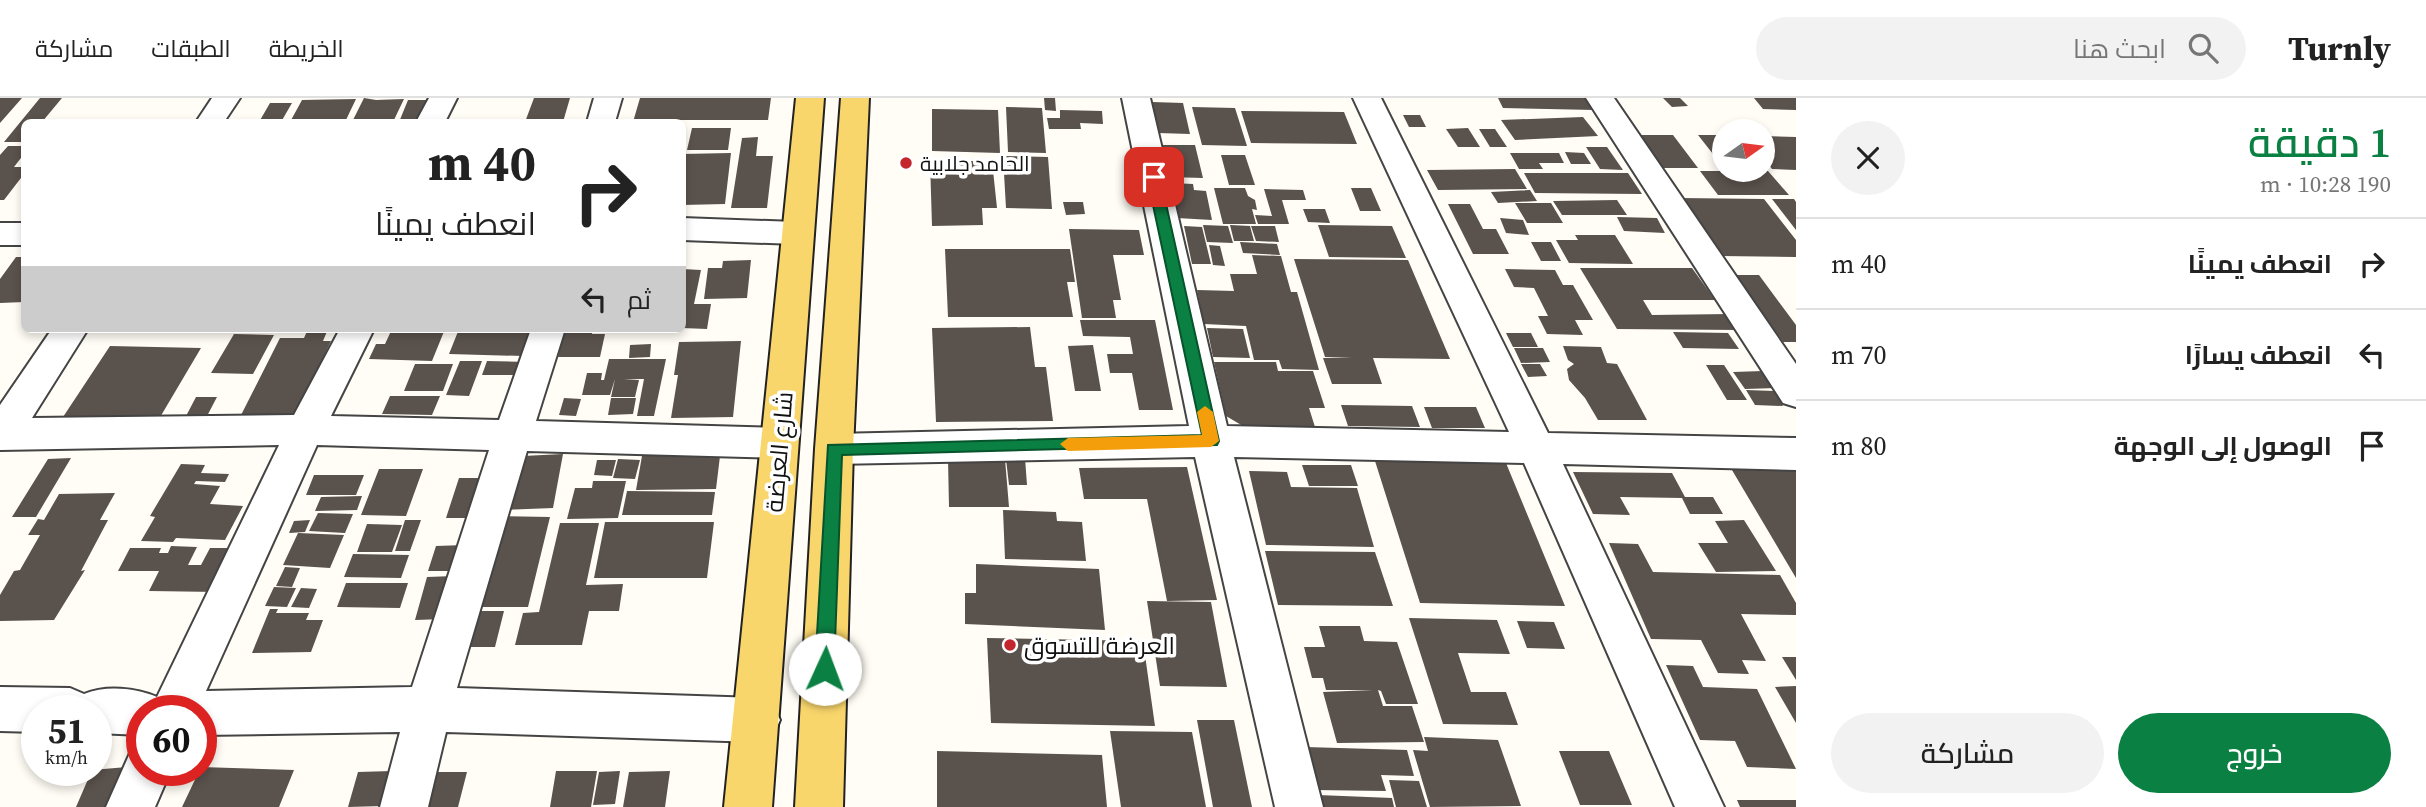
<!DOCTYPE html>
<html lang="ar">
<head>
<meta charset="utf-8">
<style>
	:root { --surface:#fff; --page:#f2f2f2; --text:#222; --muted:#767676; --line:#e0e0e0; --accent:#0b8043 }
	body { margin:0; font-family:"Source Serif 4",Cairo,serif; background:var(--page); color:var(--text); direction:rtl; height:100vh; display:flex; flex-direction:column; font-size:26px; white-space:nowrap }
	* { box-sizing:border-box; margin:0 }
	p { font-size:23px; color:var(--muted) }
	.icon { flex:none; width:38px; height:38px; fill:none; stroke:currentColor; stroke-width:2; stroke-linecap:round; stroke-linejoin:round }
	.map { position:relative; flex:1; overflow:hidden; direction:ltr }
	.side { display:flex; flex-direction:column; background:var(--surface); width:630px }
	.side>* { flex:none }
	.hud { position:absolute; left:21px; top:21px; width:665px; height:214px; border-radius:10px; box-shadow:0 4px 10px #0003; direction:rtl; background:#fff; color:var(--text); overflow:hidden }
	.needle { width:46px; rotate:76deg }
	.fabs { position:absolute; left:1712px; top:21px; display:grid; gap:14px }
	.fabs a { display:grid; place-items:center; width:63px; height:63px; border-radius:50%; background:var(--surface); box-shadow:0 4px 10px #0003; font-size:35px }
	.speed { position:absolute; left:21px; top:597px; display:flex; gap:14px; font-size:35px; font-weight:700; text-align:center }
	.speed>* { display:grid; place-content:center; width:91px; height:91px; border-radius:50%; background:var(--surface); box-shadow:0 4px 10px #0003; line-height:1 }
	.speed small { font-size:18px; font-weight:400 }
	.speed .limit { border:10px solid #d22; background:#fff; color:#111 }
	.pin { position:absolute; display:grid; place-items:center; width:60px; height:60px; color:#fff; margin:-30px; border-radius:14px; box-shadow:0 4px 10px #0006 }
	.me { position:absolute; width:77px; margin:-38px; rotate:2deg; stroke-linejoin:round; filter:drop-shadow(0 0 5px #0008) }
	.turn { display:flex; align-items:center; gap:24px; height:147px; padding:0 35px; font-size:32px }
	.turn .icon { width:91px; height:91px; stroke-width:2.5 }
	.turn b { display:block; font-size:49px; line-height:60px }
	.then { display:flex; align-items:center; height:66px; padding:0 35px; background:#0003; gap:14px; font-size:26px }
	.round { display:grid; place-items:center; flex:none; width:74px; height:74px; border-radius:37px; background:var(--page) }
	.summary { display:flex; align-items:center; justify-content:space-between; height:119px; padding:0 35px }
	h1 { font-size:42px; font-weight:600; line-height:52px; color:var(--accent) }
	.action { display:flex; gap:14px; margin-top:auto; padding:14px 35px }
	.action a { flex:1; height:80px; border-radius:42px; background:var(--accent); color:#fff; font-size:28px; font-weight:600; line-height:80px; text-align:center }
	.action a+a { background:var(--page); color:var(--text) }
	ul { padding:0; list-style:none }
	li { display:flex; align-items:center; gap:21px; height:91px; padding:0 35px; border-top:2px solid var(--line) }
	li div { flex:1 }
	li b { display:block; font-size:26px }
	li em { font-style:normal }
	header { display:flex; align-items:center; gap:42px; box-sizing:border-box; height:98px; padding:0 35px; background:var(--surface); border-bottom:2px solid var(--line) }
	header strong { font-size:33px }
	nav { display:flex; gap:38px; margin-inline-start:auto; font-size:24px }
	.search { width:490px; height:63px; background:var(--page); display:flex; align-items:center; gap:18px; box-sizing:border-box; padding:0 24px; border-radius:38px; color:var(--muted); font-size:26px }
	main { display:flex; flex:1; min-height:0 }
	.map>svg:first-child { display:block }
	.building { fill:#5a524d }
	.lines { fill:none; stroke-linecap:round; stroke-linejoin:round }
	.minor-casing { stroke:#444; stroke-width:4 }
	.major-casing { stroke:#222; stroke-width:4 }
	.minor { fill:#fff; fill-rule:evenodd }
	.major { fill:#f9d66b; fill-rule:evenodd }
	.route { fill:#0b8043; stroke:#07532c; stroke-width:2 }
	.slow { fill:#f59e0b }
	.poi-dot { fill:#c4262e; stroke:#fff; stroke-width:2.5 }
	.labels { text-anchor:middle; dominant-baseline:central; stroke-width:7; stroke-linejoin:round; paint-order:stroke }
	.far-poi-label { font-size:21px; fill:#111; stroke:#fff; text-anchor:start }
	.street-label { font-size:24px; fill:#111; stroke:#fff }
	.poi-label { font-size:24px; fill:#111; stroke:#fff; text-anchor:start }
</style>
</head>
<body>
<header>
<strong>Turnly</strong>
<div class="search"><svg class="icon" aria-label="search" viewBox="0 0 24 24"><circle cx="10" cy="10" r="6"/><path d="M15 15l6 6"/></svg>ابحث هنا</div>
<nav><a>الخريطة</a><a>الطبقات</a><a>مشاركة</a></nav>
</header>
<main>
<section class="side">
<div class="summary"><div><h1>1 دقيقة</h1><p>190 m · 10:28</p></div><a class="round"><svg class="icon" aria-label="close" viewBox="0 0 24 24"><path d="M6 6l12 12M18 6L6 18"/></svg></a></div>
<ul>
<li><svg class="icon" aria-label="right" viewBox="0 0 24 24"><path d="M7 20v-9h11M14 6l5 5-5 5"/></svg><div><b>انعطف يمينًا</b></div><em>40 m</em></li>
<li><svg class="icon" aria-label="left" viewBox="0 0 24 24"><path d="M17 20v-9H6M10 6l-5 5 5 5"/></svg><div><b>انعطف يسارًا</b></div><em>70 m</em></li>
<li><svg class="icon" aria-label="arrive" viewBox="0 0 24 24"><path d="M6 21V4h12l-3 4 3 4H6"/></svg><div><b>الوصول إلى الوجهة</b></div><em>80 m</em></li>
</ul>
<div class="action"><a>خروج</a><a>مشاركة</a></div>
</section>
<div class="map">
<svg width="1796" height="709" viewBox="0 0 1796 709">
	<rect width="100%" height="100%" fill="#fffdf5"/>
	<!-- building -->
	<path class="building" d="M0,0H22L0,25Z
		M40,0H62L42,24H24V44H4Z
		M364,0L376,2L404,1L393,24H352Z
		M534,0H570L563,24H525Z
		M640,0H771L768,22H668V24H633Z
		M1044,0H1055L1056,13L1045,12Z
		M1498,0H1588L1595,12L1503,10Z
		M1663,0H1680L1688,8L1672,9Z
		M1754,0H1796V12L1763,11Z
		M356,1L345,24H290L302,2Z
		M408,2H438L430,24H399Z
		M1152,4L1183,5L1190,36L1158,35Z
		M270,5H292L281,24H259Z
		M1006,9L1042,10L1046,55L1008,54Z
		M1192,9L1235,10L1247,48L1202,47Z
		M932,11L998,12L1000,55L932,53Z
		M1060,12L1102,13L1103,26L1080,25L1081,31H1049L1047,20H1060Z
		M1241,13L1344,14L1357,46L1251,45Z
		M1403,17H1420L1426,29H1409Z
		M1583,19L1598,38L1515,42L1501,22Z
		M692,30H731L728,52H687Z
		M1468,30L1480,49H1458L1446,31Z
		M1479,31H1495L1507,49H1490Z
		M1638,37H1673L1698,70H1661Z
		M1698,37H1724V70Z
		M1762,38L1796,39V72L1772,71L1762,58Z
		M758,39L756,58H773L767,110H731L742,40Z
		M1162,47H1195L1203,80L1169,79Z
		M8,48H24V56L14,69H24V76L4,102H0V57Z
		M1586,49H1607L1623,72L1600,71Z
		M1565,54L1584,55L1591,66H1571Z
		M731,55L725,106L682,107V56Z
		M1510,55H1559L1564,65H1539L1543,71H1519Z
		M1221,57H1245L1255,87H1229Z
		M1003,58L1048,59L1052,111L1006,110Z
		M930,63H992L997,110H982L983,127L932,128Z
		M1515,71L1527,91L1438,92L1427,72Z
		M1700,73H1768L1789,97H1718Z
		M1524,75H1628L1642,96L1535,95Z
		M1171,85L1193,86L1194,92L1206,93L1212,122L1177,120Z
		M1214,90H1245L1248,98L1255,102L1257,112L1252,111L1256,126H1223Z
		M1351,90H1371L1381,113H1360Z
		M1264,91L1303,92L1306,102H1282L1289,126H1258L1255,117L1272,118Z
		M1530,92L1537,103L1498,105L1491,94Z
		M1681,100L1764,101L1796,142V159L1721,158Z
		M1772,101H1794L1796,104V132Z
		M1617,102L1627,117H1562L1553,103Z
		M1063,104H1083L1085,116L1066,117Z
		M1515,105H1551L1563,125H1527Z
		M1448,106H1470L1483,131H1496L1509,156H1473Z
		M1303,111H1325L1330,125L1308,124Z
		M1617,119L1657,120L1665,135L1624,133Z
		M1500,120L1523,122L1529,137L1506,135Z
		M1203,127L1228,128L1233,145L1207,144Z
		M1230,127L1250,128L1254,143H1234Z
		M1318,127L1392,128L1406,160L1329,159Z
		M1184,128L1202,129L1211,166H1192Z
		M1251,128H1275L1279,144L1256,143Z
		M1069,131L1139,132L1144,157H1113L1121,202H1113L1116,220H1082Z
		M1575,137H1615L1633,166L1569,165L1556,142H1578Z
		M1240,144L1277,146L1280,157L1243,155Z
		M1531,144H1551L1561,163H1541Z
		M1209,147L1220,148L1225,168L1213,167Z
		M945,151H1070L1075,184H1067L1073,219H948Z
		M1252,157L1281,158L1291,194H1297L1319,272L1282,271L1279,262H1254L1246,228L1204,226L1197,192L1234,193L1230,176H1257Z
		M16,159H24V204L0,205V181Z
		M1294,161L1408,162L1450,261L1373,260L1382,286H1332L1323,260H1352L1325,259Z
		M751,162L747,200L704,201L708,170H722L723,163Z
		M1580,170H1692L1715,202H1643L1652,217L1730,216L1740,232L1617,231Z
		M682,171L701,172L694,206H711L707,231L682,230Z
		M1505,171L1555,172L1563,187H1573L1593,222H1575L1583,237L1547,236L1538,218H1548L1534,190L1514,189Z
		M1736,177H1759L1796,227V244H1783Z
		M1080,222H1155L1173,312H1139L1132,275H1110L1107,256H1133L1130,239L1083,238Z
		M1030,229L1035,269H1046L1053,323L936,324L932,230Z
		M1207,230L1243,231L1250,260L1213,259Z
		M308,231H328L323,243H331L293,323H238L280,240H304Z
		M392,231H445L432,263L369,261L376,246H385Z
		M459,231H532L523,258L449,256Z
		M565,231H593L592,236H605L600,259H558Z
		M1673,234L1728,235L1739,251L1683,250Z
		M1506,235H1531L1538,249H1513Z
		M234,236L274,237L253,276L211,275Z
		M741,243L733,319L671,320L678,277H674L679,244Z
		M651,246L650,259L629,260L630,247Z
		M1093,247L1101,293H1075L1068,248Z
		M110,248L201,250L159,321L63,319Z
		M1563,248L1601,249L1607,265L1617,266L1647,322H1598L1585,300L1569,282L1567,271L1574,266L1568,262Z
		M1514,250H1543L1550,264L1521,265Z
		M609,261H666L654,318H637L644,281H624L639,282L635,299H611L615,281L610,297H582L587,275H602L601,282H604Z
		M460,263H482L469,298L446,297Z
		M487,263L526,264L522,277H482Z
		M1214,264H1276L1278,273H1313L1325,310H1309L1315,329L1243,328L1226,318Z
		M415,266H453L443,293H404Z
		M1521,266H1540L1547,278L1528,279Z
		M1706,267H1724L1747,302H1727Z
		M1763,273L1776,290L1745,291L1733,274Z
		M1746,292L1774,293L1783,308L1755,307Z
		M390,298H440L432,317L382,316Z
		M196,299H217L206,320H185Z
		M564,300L581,301L576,318L559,317Z
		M611,300H636L633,316L608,317Z
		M1341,307L1412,308L1420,329L1348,328Z
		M1424,309H1476L1485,330H1432Z
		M563,356L553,410L501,412L523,358Z
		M642,358H720L716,391L636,392Z
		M71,360L36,419H12L48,361Z
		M1025,360L1027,387H1009L1006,361Z
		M618,361L640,362L635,381L613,380Z
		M948,361H1005L1009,409H949Z
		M597,362H616L612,378L594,377Z
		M1375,363L1506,365L1565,508L1420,505Z
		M181,366L205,367L201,375L229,376L225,384L196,383L194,386L220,388L210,406L243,408L225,442L176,440L173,444L141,443L155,419L150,418Z
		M1302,367H1351L1358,388H1309Z
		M1729,367L1796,368V480Z
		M1187,369L1217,502L1167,503L1147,401H1084L1079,370Z
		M379,371H423L406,418L361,417Z
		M1249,373L1287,374L1291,389L1357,390L1374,449L1266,447Z
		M1573,374L1672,375L1685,399H1713L1723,416H1690L1682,400L1620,399L1630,417L1593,416Z
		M314,377H364L356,397H306Z
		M459,380H488L477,420H446Z
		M593,383H626L618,420L567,421L575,390H592Z
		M627,393L715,394L712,417H622Z
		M115,395L100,422H108L81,473L85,472L54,522L0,523V497L14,473L20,472L40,437H28L38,421L44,422L59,396Z
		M362,398L357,412L315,413L321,399Z
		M1003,412L1056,414L1057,423L1082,424L1086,463L1005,461Z
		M318,415L353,416L345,435L309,433Z
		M499,418L550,419L528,509H474Z
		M310,422L305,434L289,435L294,423Z
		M405,422H421L410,453H395Z
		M1744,422L1776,473L1716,474L1698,445H1728L1715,423Z
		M605,424H714L707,480H594Z
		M560,425H599L586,487L623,486L619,513H589L582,547H515L523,515L539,514Z
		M367,426L402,427L392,454H357Z
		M298,435L344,437L330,470L283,467Z
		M1609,445L1638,446L1653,474L1780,477L1796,505V517L1741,516L1766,563L1742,562L1749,576L1718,575L1701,542L1651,541Z
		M465,447L457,473H428L436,448Z
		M171,448L197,449L188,467H201L210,450H239L218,494L149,493L159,473H118L130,450H161L159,455H168Z
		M1265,453L1375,454L1393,508L1278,507Z
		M353,456L409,457L401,480L344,479Z
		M976,466L1099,471L1105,532L965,526V495H976Z
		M285,469L300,470L292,489L276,488Z
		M454,478L444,521L415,522L427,479Z
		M346,485H408L400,510L337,509Z
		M274,489L296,490L287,509L265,508Z
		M301,490L317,491L309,510L291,509Z
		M1147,503L1211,504L1227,589L1160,588Z
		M270,511H278L276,515H309L306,522H323L311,554L252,555Z
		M479,513H504L495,549H469Z
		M1409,520L1497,522L1510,556L1458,555L1471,594H1506L1518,627L1443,626Z
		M1517,523L1554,524L1565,551L1527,550Z
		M1319,528H1360L1364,543L1397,544L1418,606H1386L1381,593L1378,592L1383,608H1412L1424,644L1337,645L1323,594L1373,592H1326L1323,580H1312L1304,549H1325Z
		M987,540L1143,543L1155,628L991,625Z
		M1782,559H1796V582Z
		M1666,567L1693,568L1703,589L1757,591L1796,671L1747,669L1735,643L1700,642Z
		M1796,588V625L1775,589Z
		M1197,622H1234L1252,709H1213Z
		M1110,633L1192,634L1206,709H1121Z
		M1424,639L1498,642L1521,708L1430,709L1413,652L1428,653Z
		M1305,649L1407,652L1414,678L1381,677L1386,693L1314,692Z
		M937,653L1102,657L1107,709H937Z
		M1559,653H1609L1632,707H1580Z
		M127,669L110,709H76L92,672Z
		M201,669L294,672L279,709H182Z
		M392,673L383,708L348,709L358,674Z
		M556,673H597L591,709H550Z
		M620,673L615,706L593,707L599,674Z
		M670,673L665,709H623L629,674Z
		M434,674H467L458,709H425Z
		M1389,682L1419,683L1427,709H1396Z
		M1318,697L1392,700L1394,709H1321Z
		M1737,702H1796V709H1740Z"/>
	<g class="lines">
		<defs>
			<path id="minor" d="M212,0H240L224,24H196Z
				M429,0H457L445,24H416Z
				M594,0H622L615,24H587Z
				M1122,0H1150L1227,328L1509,334L1353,0H1381L1548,335L1796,340V372L1563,366L1724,709H1675L1524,365L1234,359L1323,709H1275L1195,359L834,366L820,362L815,351L820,340L834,336L1189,328Z
				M1586,0H1614L1796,266V309L1783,305Z
				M682,120L796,124L807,127L812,135L807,143L796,146L682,142Z
				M0,125H24V147H0Z
				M52,231H88L32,320L294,317L340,231H374L331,318L499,322L531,231H565L536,323L779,330L793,334L798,345L793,356L779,360L527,353L457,590L757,600L773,606L780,622L773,638L757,644L446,634L428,709H380L400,634L201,637V612H142V637L96,635V612H37V634L0,633V589L70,590L84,596C106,587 136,590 157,599L279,347L0,352V307ZM317,347L489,352L412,589L206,593Z
				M142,650V672H171L155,709H106L130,655Z"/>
			<path id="major" d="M796,0H824L772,709H724Z
				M841,0H869L853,351L843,709H795L815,351Z"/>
		</defs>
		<!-- minor casing -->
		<use href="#minor" class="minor-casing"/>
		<!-- major casing -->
		<use href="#major" class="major-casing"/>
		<!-- minor -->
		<use href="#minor" class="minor"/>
		<!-- major -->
		<use href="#major" class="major"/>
	</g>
	<!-- route -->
	<path class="route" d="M1154,75L1160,79L1219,343L1217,347L842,357L834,571L831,578L825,580L818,578L815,571L828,347L1202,337L1147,79Z"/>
	<!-- slow -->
	<path class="slow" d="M1205,308L1213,314L1219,343L1211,349L1068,353L1060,346L1068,340L1202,337L1197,314Z"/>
	<!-- markers -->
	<g class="poi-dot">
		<circle cx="906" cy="65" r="7"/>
		<circle cx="1010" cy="547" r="7"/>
	</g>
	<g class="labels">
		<!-- far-poi labels -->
		<g class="far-poi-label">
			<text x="920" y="65">الحامد جلابية</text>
		</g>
		<!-- street labels -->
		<g class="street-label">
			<text transform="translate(779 354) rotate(-85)">شارع العرضة</text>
		</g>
		<!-- poi labels -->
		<g class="poi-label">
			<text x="1024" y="547">العرضة للتسوق</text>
		</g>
	</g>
</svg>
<div class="fabs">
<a><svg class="needle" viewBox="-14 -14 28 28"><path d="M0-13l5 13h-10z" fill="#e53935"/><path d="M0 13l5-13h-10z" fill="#767676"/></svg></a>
</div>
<div class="speed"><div>51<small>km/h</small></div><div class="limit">60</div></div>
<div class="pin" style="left:1154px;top:79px;background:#d93025"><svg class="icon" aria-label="arrive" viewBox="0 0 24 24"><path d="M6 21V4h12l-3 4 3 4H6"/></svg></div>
<svg class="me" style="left:825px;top:571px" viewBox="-20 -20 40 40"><circle r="19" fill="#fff"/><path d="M0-13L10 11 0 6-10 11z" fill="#0b8043"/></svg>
<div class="hud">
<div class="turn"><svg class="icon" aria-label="right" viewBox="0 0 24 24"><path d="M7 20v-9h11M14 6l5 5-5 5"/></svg><div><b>40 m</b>انعطف يمينًا</div></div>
<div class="then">ثم<svg class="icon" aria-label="left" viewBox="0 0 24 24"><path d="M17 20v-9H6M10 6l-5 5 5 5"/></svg></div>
</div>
</div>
</main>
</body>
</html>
